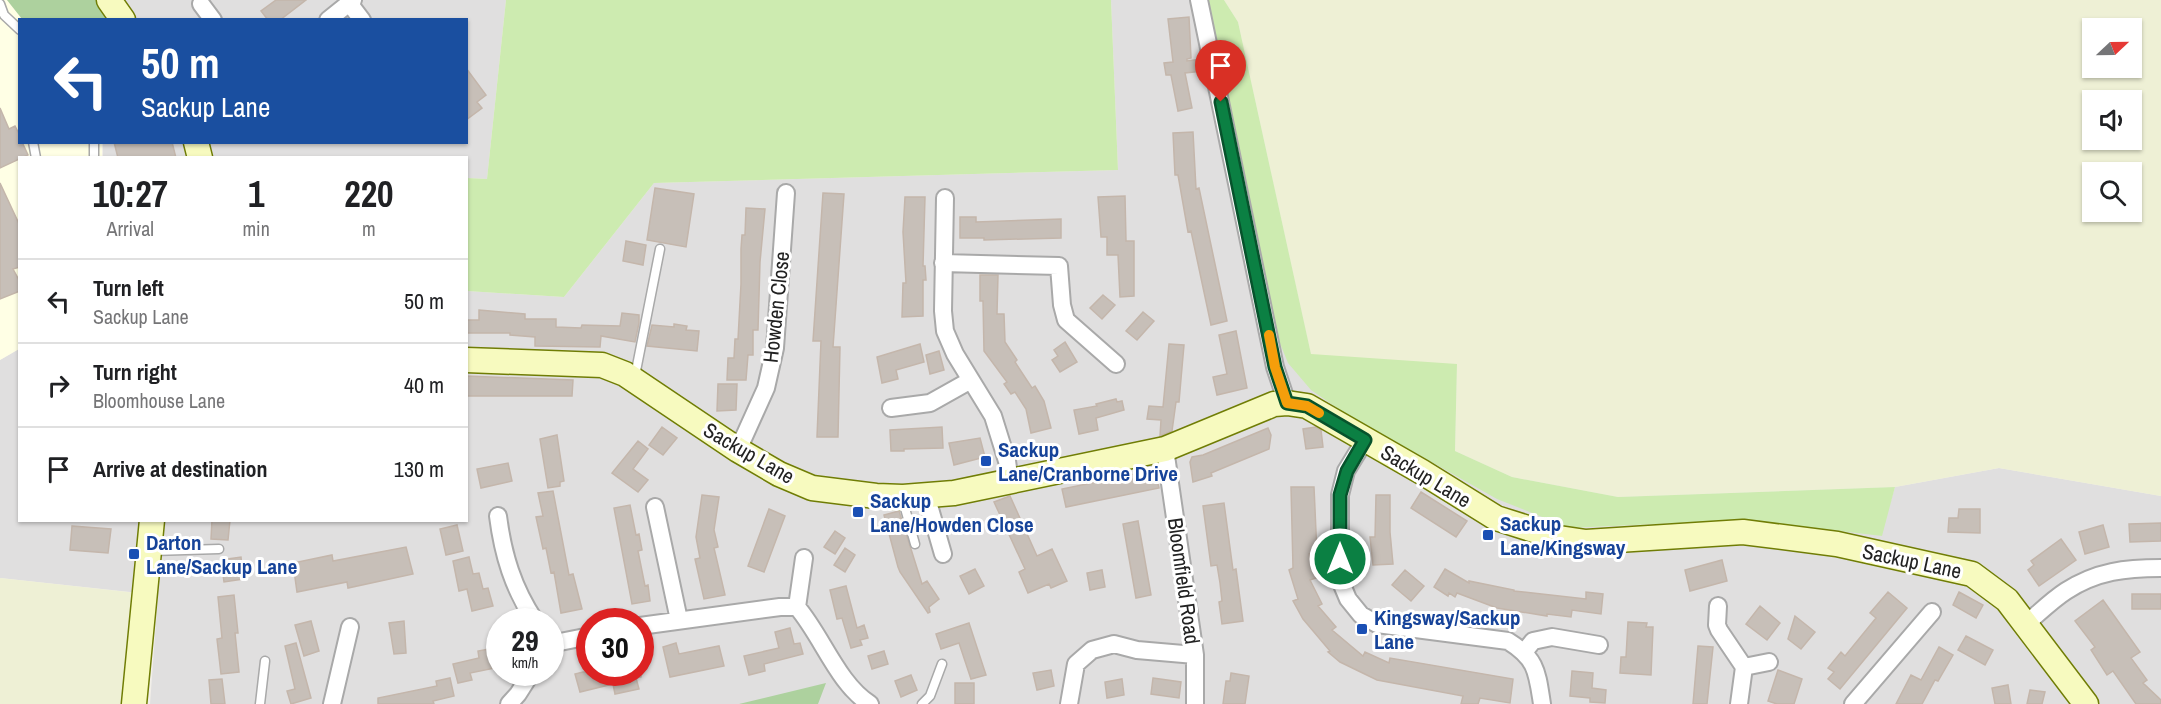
<!DOCTYPE html>
<html lang="en">
<head>
<meta charset="utf-8">
<style>
	:root { --surface:#fff; --page:#f2f2f2; --text:#202124; --muted:#757577; --line:#e0e0e0 }
	body { margin:0; font-family:"Archivo Narrow",sans-serif; background:var(--page); color:var(--text); height:100vh; display:flex; flex-direction:column; font-size:22px; white-space:nowrap }
	* { box-sizing:border-box; margin:0 }
	p { font-size:20px; color:var(--muted) }
	.icon { flex:none; width:33px; height:33px; fill:none; stroke:currentColor; stroke-width:2; stroke-linecap:round; stroke-linejoin:round }
	.map { position:relative; flex:1; overflow:hidden }
	.sheet { position:absolute; left:18px; top:156px; width:450px; height:366px; display:flex; flex-direction:column; background:var(--surface); border-radius:0px; box-shadow:0 2px 4px #0004 }
	.sheet>* { flex:none }
	.hud { position:absolute; left:18px; top:18px; width:450px; height:126px; border-radius:0px; box-shadow:0 2px 4px #0004; background:#1a4fa0; color:#fff; overflow:hidden }
	.needle { width:39px; rotate:68deg }
	.fabs { position:absolute; left:2082px; top:18px; display:grid; gap:12px }
	.fabs a { display:grid; place-items:center; width:60px; height:60px; border-radius:0px; background:var(--surface); box-shadow:0 2px 4px #0004; font-size:30px }
	.speed { position:absolute; left:486px; top:608px; display:flex; gap:12px; font-size:30px; font-weight:700; text-align:center }
	.speed>* { display:grid; place-content:center; width:78px; height:78px; border-radius:50%; background:var(--surface); box-shadow:0 2px 4px #0004; line-height:1 }
	.speed small { font-size:15px; font-weight:400 }
	.speed .limit { border:9px solid #d22; background:#fff; color:#111 }
	.pin { position:absolute; display:grid; place-items:center; width:51px; height:51px; color:#fff; margin:-62px -26px; border-radius:50% 50% 50% 0; rotate:-45deg; box-shadow:0 0 6px #0007 }
	.pin .icon { rotate:45deg }
	.me { position:absolute; width:66px; margin:-33px; rotate:0deg; stroke-linejoin:round; filter:drop-shadow(0 0 4px #0008) }
	.turn { display:flex; align-items:center; gap:21px; height:126px; padding:0 24px; font-size:27px }
	.turn .icon { width:78px; height:78px; stroke-width:2.5 }
	.turn b { display:block; font-size:42px; line-height:51px }
	.eta { display:flex; justify-content:space-evenly; align-items:center; height:102px; text-align:center }
	.eta b { font-size:36px; font-weight:700; line-height:42px }
	ul { padding:0; list-style:none }
	li { display:flex; align-items:center; gap:18px; height:84px; padding:0 24px; border-top:2px solid var(--line) }
	li div { flex:1 }
	li b { display:block; font-size:22px }
	li em { font-style:normal }
	.map>svg:first-child { display:block }
	.residential { fill:#e0dfdf; fill-rule:evenodd }
	.education { fill:#ffffe5 }
	.farmland { fill:#eef0d5; fill-rule:evenodd }
	.grass { fill:#cdebb0 }
	.forest { fill:#add19e }
	.building { fill:#c7bfb8; stroke:#c4b6ab; stroke-width:1.5 }
	.lines { fill:none; stroke-linecap:round; stroke-linejoin:round }
	.lane-casing { stroke:#a9a9a9; stroke-width:11 }
	.street-casing { stroke:#a9a9a9; stroke-width:20 }
	.secondary-casing { stroke:#707d05; stroke-width:27 }
	.lane { stroke:#fff; stroke-width:8 }
	.street { stroke:#fff; stroke-width:16 }
	.secondary { stroke:#f7fabf; stroke-width:24 }
	.route-casing { stroke:#07532c; stroke-width:15 }
	.route { stroke:#0b8043; stroke-width:10 }
	.slow { stroke:#f59e0b; stroke-width:10 }
	.transit-dot { fill:#1a4fb4; stroke:#fff; stroke-width:2 }
	.labels { text-anchor:middle; dominant-baseline:central; stroke-width:6; stroke-linejoin:round; paint-order:stroke }
	.street-label { font-size:21px; fill:#222; stroke:#fff }
	.transit-label { font-size:21px; font-weight:bold; fill:#164399; stroke:#fff; text-anchor:start }
</style>
</head>
<body>
<div class="map">
<svg width="2161" height="704" viewBox="0 0 2161 704">
	<rect width="100%" height="100%" fill="#f2efe9"/>
	<!-- residential -->
	<path class="residential" d="M103,0H506L487,179L467,178L466,158H103V142H466V20L117,19Z
		M1111,0H1203L1279,341L1570,528L1745,520L1881,535L1895,487L1999,468L2161,496V704H150L158,595L0,578V360L19,349L20,520H466L467,291L564,297L654,183L1118,170ZM500,621H550V672H500ZM590,621H640V672H590Z"/>
	<!-- education -->
	<path class="education" d="M0,0H7L22,19L20,20V142L102,143V157L20,158L19,349L0,360Z"/>
	<!-- farmland -->
	<path class="farmland" d="M1224,0H2161V496L1999,468L1895,487L1618,497L1512,477L1455,451L1457,365L1311,355L1238,22ZM2092,28H2132V68H2092ZM2092,100H2132V140H2092ZM2092,172H2132V212H2092Z
		M0,578L137,593L126,704H0Z"/>
	<!-- grass -->
	<path class="grass" d="M506,0H1111L1118,170L654,183L564,297L467,291V178L487,179Z
		M1203,0H1224L1238,22L1311,354L1457,364L1455,451L1512,477L1618,497L1895,487L1882,536L1745,520L1570,528L1497,499L1343,412L1311,390L1288,363L1279,341Z"/>
	<!-- forest -->
	<path class="forest" d="M7,0H103L117,19H22Z
		M826,683L818,704H739Z"/>
	<!-- building -->
	<path class="building" d="M276,0H306L280,20H268L261,11Z
		M1189,17L1191,58L1187,59V61L1201,59L1203,71L1185,73L1192,108L1178,111L1171,75H1166L1164,63L1173,62L1168,19Z
		M466,68L486,95L477,102L482,108L466,120Z
		M0,108L9,129L15,126L20,136V142H22L28,155L0,168Z
		M1193,132L1196,189L1199,188L1227,321L1211,325L1191,231L1188,232L1178,175H1175L1173,133Z
		M114,142H172L176,158H118Z
		M0,183L20,226V267L13,269L20,282V291L0,299Z
		M655,188L694,194L686,247L647,240Z
		M823,193L844,194L833,347H840L838,437H817L821,341H813Z
		M1125,196L1126,241H1134V296L1120,297L1118,255H1107V237H1101L1098,197Z
		M905,197H925L923,266H925L926,280H923V316L902,317L903,283H906L903,232Z
		M746,208L765,209L760,262L758,330H753V355H748L746,380H727L728,358H734L735,339H738L741,284V249L742,235H745Z
		M960,217H976V222L1061,219V238L984,240V238H960Z
		M626,241L646,245L643,265L623,261Z
		M980,275H998L997,314H1004L1005,342L1017,360L1015,362L1032,388L1035,386L1044,401L1051,428L1031,433L1026,409L1015,392L1011,394L1004,384L1007,382L984,351L983,301H980Z
		M1103,295L1115,305L1102,319L1090,308Z
		M479,310L525,314V319H556V327L581,328L582,325L620,326L622,313L639,315V323L635,342L601,336L600,347L535,346V337L510,335V333H466V320H479Z
		M1143,312L1154,321L1137,340L1126,331Z
		M674,324L687,326L686,330L699,331L697,351L647,346L652,325L674,327Z
		M1236,331L1247,388L1217,395L1213,377L1227,374L1219,335Z
		M1065,342L1077,362L1060,372L1052,360L1058,356L1054,350Z
		M920,344L924,362L896,370L898,379L882,383L877,357Z
		M1169,344L1184,345L1181,379L1179,402H1176L1172,431L1160,436L1161,420L1147,419L1149,406L1163,407Z
		M939,351L944,370L930,374L926,355Z
		M466,376L573,380L572,396H466Z
		M718,384H737L736,410L717,411Z
		M1116,399L1117,402L1122,401L1124,410L1096,418L1098,430L1079,434L1074,410L1097,406L1096,404Z
		M662,427L677,438L663,455L649,445Z
		M942,427L943,448L904,449V451H891L890,430Z
		M1316,427L1321,430L1323,447L1306,449L1303,429Z
		M1268,428L1271,435L1269,449L1211,473L1212,476L1193,482L1190,462L1192,457L1203,455Z
		M557,435L564,481L560,482V486L548,488L540,439Z
		M980,438L985,457L954,465L949,443Z
		M638,441L648,449L633,469L648,480L638,492L612,473Z
		M508,463L512,481L481,488L477,469Z
		M1155,470L1159,488L1066,507L1062,489Z
		M1291,487H1314L1317,554H1309L1316,578L1310,580L1322,604L1318,606L1336,627L1332,630L1363,656L1365,652L1389,663L1390,658L1513,679L1510,703L1480,698L1478,704H1461L1463,696L1377,680L1340,662L1328,652L1330,651L1303,619L1293,601L1298,599L1289,570L1293,568Z
		M553,491L569,575L573,574L582,609L561,613L554,572L551,573L546,548L543,549L536,517L543,516L538,493Z
		M1421,492L1467,521L1456,537L1411,508Z
		M702,495L719,497L714,530L718,547L714,548L725,595L704,599L695,559L700,558L696,537Z
		M1376,495H1390V532L1393,564L1373,565L1370,537H1375Z
		M1010,496L1037,556L1052,549L1067,581L1051,588L1049,584L1028,593L1019,572L1025,569L994,502Z
		M1224,503L1233,570L1236,569L1243,621L1222,624L1219,602L1222,601L1220,583L1217,565L1211,566L1203,506Z
		M630,505L636,535L639,534L642,550L638,551L645,586L648,585L650,601L632,604L614,508Z
		M769,509L785,516L764,572L748,566Z
		M1959,509H1980V533L1948,532L1949,518H1958Z
		M899,511L922,584L927,581L939,599L929,607L930,612L928,613L900,572L898,567L884,515Z
		M212,520H230L228,540L211,539Z
		M1138,521L1151,595L1136,598L1123,524Z
		M2161,523V541L2130,542L2129,524Z
		M457,525L463,551L446,555L440,529Z
		M2103,525L2109,547L2085,554L2079,532Z
		M72,526L111,529L108,553L70,550Z
		M835,531L845,538L835,554L824,547Z
		M2061,539L2076,560L2039,586L2028,570L2034,565L2031,561Z
		M406,547L413,574L348,588L347,582L297,592L293,563L332,555L333,561Z
		M845,548L855,555L845,572L834,565Z
		M241,557L243,579L224,582L221,560Z
		M469,557L473,574L479,573L483,589L488,588L493,606L472,611L467,589L459,591L453,561Z
		M1722,560L1727,581L1690,591L1685,570Z
		M975,569L984,586L969,594L960,576Z
		M1445,569L1469,583V581L1514,590V591L1586,599V592L1603,594L1601,614L1572,610L1571,617L1547,614V616L1497,608L1457,593L1455,597L1449,593L1448,596L1434,587Z
		M1102,570L1105,587L1090,590L1087,573Z
		M1405,570L1424,586L1411,601L1392,585Z
		M846,586L857,628L864,625L868,638L860,640L862,645L851,648L842,618L837,619L830,590Z
		M1888,592L1907,608L1840,689L1828,679L1834,672L1828,668L1841,652L1845,656L1876,618L1870,613Z
		M1959,592L1983,605L1976,618L1953,605Z
		M2132,594H2161V609H2132Z
		M234,595L238,633H235L239,672L221,674L217,639L222,638L218,597Z
		M2103,600L2140,652L2131,658L2147,680L2143,683L2161,700V704H2136L2113,671L2107,675L2091,650L2095,647L2075,621Z
		M1760,606L1780,623L1767,640L1746,624Z
		M1795,616L1815,632L1801,649L1788,639Z
		M311,621L319,651L304,656L295,625Z
		M404,621L406,653L394,654L389,623Z
		M1628,622L1647,623L1646,627H1653L1651,675L1620,673L1621,657H1626Z
		M969,623L986,675L971,679L959,643L941,649L936,634Z
		M790,628L794,644L800,643L803,654L764,664L765,671L749,675L744,656L779,648L775,632Z
		M1966,636L1993,650L1985,665L1958,650Z
		M296,643L311,698L291,704L287,691L295,689L285,646Z
		M676,643L679,654L719,646L724,666L670,677L663,647Z
		M1698,646L1713,647L1707,704H1693Z
		M500,647V667L470,673L472,680L458,683L453,664L479,658L478,651Z
		M1939,647L1953,655L1938,681L1935,680L1922,704H1896L1911,675L1921,680Z
		M884,651L888,664L872,669L868,656Z
		M1051,670L1054,686L1037,690L1033,673Z
		M1778,670L1802,679L1794,704H1777L1768,701Z
		M1572,671L1593,673L1592,688L1606,690L1605,703L1590,702V698L1570,696Z
		M583,672H641V677L636,678L639,689L615,694L613,684L580,692L575,674Z
		M1231,673L1249,676L1245,704H1223L1226,681H1230Z
		M911,675L917,690L901,697L895,681Z
		M450,678L454,696L433,701L434,704H378V698L437,686L436,681Z
		M1153,678L1181,682L1179,698L1151,694Z
		M222,679L225,704H211L209,680Z
		M1122,679L1124,695L1107,698L1105,682Z
		M955,683H974V704H955Z
		M2008,685L2011,704H1995L1992,688Z
		M2030,690L2045,692L2042,704H2027Z"/>
	<g class="lines">
		<defs>
			<path id="lane" d="M0,4L4,15L20,30
				M33,142L36,158
				M94,142V158
				M635,376L660,249
				M903,501L915,544
				M152,551L219,549
				M260,704L265,661
				M922,704L930,696L942,664"/>
			<path id="street" d="M1199,0L1275,367L1287,403
				M349,3L362,20
				M201,4L213,20
				M328,20L353,0
				M945,198L943,311L945,331L955,354L993,416L1007,461L1010,482
				M943,263L1059,266L1062,305L1066,320L1116,364
				M891,408L930,403L971,380
				M1365,440L1346,471L1340,495V580L1348,599L1361,615L1377,624L1508,641C1537,659 1537,672 1542,704
				M738,450L766,388L775,348L786,193
				M926,495L943,554
				M655,507L679,620
				M498,516C503,555 513,588 535,621
				M1718,606L1717,625L1719,630L1744,667
				M797,607L804,558
				M2026,624C2039,613 2052,600 2066,591C2097,571 2126,568 2161,568
				M640,626L780,607H797C822,636 838,684 870,704
				M550,644L590,636
				M1525,651L1533,641L1552,637L1599,645
				M1195,655V704
				M332,704L350,627
				M509,704L518,694L532,672
				M1069,704L1076,664L1092,650L1114,644L1137,650L1195,655L1165,449
				M1739,704L1744,667L1769,662
				M1853,704L1932,612"/>
			<path id="secondary" d="M109,0L123,20
				M196,142L200,158
				M466,360L602,365L625,374L738,450L779,474L812,488L876,496L903,497L954,493L1165,449L1274,404L1287,403L1307,406L1422,472L1496,518L1559,538L1586,542L1743,532L1837,544L1972,574L2007,600L2086,704
				M134,704L152,520"/>
		</defs>
		<!-- lane casing -->
		<use href="#lane" class="lane-casing"/>
		<!-- street casing -->
		<use href="#street" class="street-casing"/>
		<!-- secondary casing -->
		<use href="#secondary" class="secondary-casing"/>
		<!-- lane -->
		<use href="#lane" class="lane"/>
		<!-- street -->
		<use href="#street" class="street"/>
		<!-- secondary -->
		<use href="#secondary" class="secondary"/>
	</g>
	<g class="lines">
		<defs>
			<path id="route" d="M1221,102L1275,367L1287,403L1307,406L1365,440L1347,471L1340,495V559"/>
		</defs>
		<!-- route casing -->
		<use href="#route" class="route-casing"/>
		<!-- route -->
		<use href="#route" class="route"/>
		<!-- slow -->
		<path class="slow" d="M1269,335L1275,367L1287,403L1307,406L1319,413"/>
	</g>
	<!-- markers -->
	<g class="transit-dot">
		<rect x="980" y="455" width="12" height="12" rx="3"/>
		<rect x="852" y="506" width="12" height="12" rx="3"/>
		<rect x="1482" y="529" width="12" height="12" rx="3"/>
		<rect x="128" y="548" width="12" height="12" rx="3"/>
		<rect x="1356" y="623" width="12" height="12" rx="3"/>
	</g>
	<g class="labels">
		<!-- street labels -->
		<g class="street-label">
			<text transform="translate(776 307) rotate(-84)">Howden Close</text>
			<text transform="translate(749 453) rotate(30)">Sackup Lane</text>
			<text transform="translate(1426 476) rotate(31)">Sackup Lane</text>
			<text transform="translate(1912 561) rotate(12)">Sackup Lane</text>
			<text transform="translate(1184 581) rotate(82)">Bloomfield Road</text>
		</g>
		<!-- transit labels -->
		<g class="transit-label">
			<text x="998" y="449">Sackup<tspan x="998" dy="24">Lane/Cranborne Drive</tspan></text>
			<text x="870" y="500">Sackup<tspan x="870" dy="24">Lane/Howden Close</tspan></text>
			<text x="1500" y="523">Sackup<tspan x="1500" dy="24">Lane/Kingsway</tspan></text>
			<text x="146" y="542">Darton<tspan x="146" dy="24">Lane/Sackup Lane</tspan></text>
			<text x="1374" y="617">Kingsway/Sackup<tspan x="1374" dy="24">Lane</tspan></text>
		</g>
	</g>
</svg>
<div class="fabs">
<a><svg class="needle" viewBox="-14 -14 28 28"><path d="M0-13l5 13h-10z" fill="#e53935"/><path d="M0 13l5-13h-10z" fill="#757577"/></svg></a>
<a><svg class="icon" aria-label="sound" viewBox="0 0 24 24"><path d="M4 9h4l5-4v14l-5-4H4zM17 9q2 3 0 6"/></svg></a>
<a><svg class="icon" aria-label="search" viewBox="0 0 24 24"><circle cx="10" cy="10" r="6"/><path d="M15 15l6 6"/></svg></a>
</div>
<div class="speed"><div>29<small>km/h</small></div><div class="limit">30</div></div>
<div class="pin" style="left:1221px;top:102px;background:#d93025"><svg class="icon" aria-label="arrive" viewBox="0 0 24 24"><path d="M6 21V4h12l-3 4 3 4H6"/></svg></div>
<svg class="me" style="left:1340px;top:559px" viewBox="-20 -20 40 40"><circle r="17" fill="#0b8043" stroke="#fff" stroke-width="3"/><path d="M0-11L8 9 0 5-8 9z" fill="#fff"/></svg>
<div class="hud">
<div class="turn"><svg class="icon" aria-label="left" viewBox="0 0 24 24"><path d="M17 20v-9H6M10 6l-5 5 5 5"/></svg><div><b>50 m</b>Sackup Lane</div></div>
</div>
<section class="sheet">
<div class="eta">
<div><b>10:27</b><p>Arrival</p></div>
<div><b>1</b><p>min</p></div>
<div><b>220</b><p>m</p></div>
</div>
<ul>
<li><svg class="icon" aria-label="left" viewBox="0 0 24 24"><path d="M17 20v-9H6M10 6l-5 5 5 5"/></svg><div><b>Turn left</b><p>Sackup Lane</p></div><em>50 m</em></li>
<li><svg class="icon" aria-label="right" viewBox="0 0 24 24"><path d="M7 20v-9h11M14 6l5 5-5 5"/></svg><div><b>Turn right</b><p>Bloomhouse Lane</p></div><em>40 m</em></li>
<li><svg class="icon" aria-label="arrive" viewBox="0 0 24 24"><path d="M6 21V4h12l-3 4 3 4H6"/></svg><div><b>Arrive at destination</b></div><em>130 m</em></li>
</ul>
</section>
</div>
</body>
</html>
